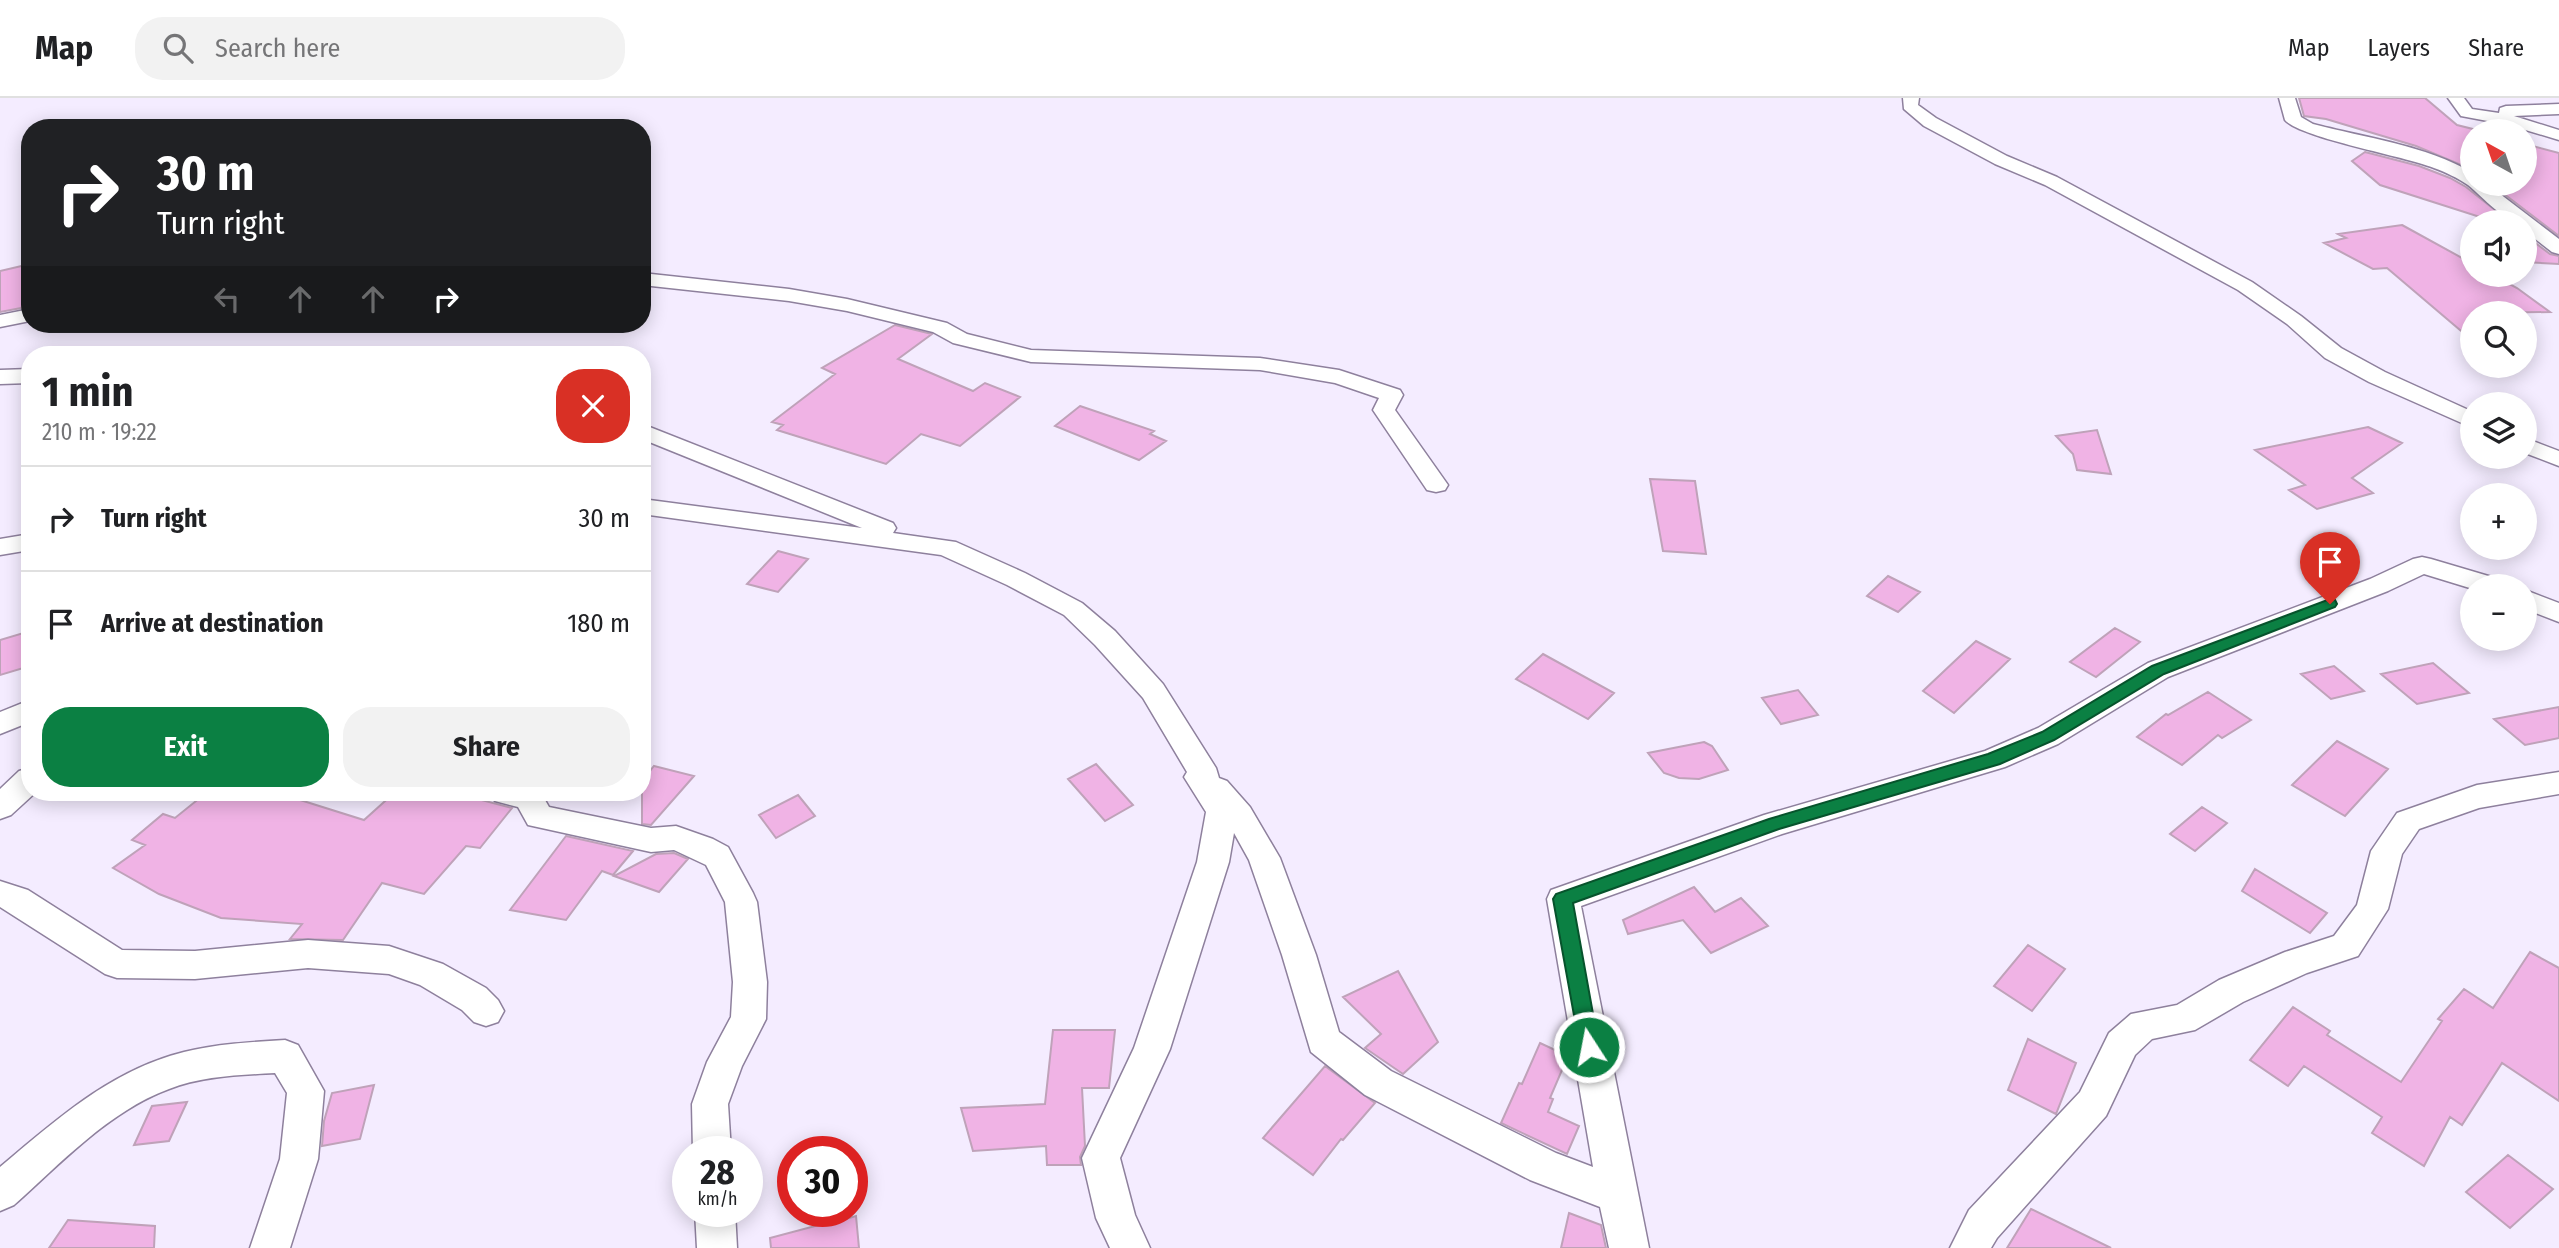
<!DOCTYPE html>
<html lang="en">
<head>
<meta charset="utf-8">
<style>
	:root { --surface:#fff; --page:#f2f2f2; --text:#202124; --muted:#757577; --line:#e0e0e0; --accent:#0b8043 }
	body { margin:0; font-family:"Fira Sans Condensed",sans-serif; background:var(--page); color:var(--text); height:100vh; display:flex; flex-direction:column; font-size:26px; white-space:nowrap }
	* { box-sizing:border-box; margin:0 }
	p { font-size:23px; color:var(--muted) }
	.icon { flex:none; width:38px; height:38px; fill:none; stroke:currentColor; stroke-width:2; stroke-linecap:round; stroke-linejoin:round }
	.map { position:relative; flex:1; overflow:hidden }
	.side { position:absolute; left:21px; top:248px; width:630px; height:455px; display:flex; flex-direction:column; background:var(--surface); border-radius:28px; box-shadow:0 4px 18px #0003 }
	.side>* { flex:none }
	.guide { position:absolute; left:21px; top:21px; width:630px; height:214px; border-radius:28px; box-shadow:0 4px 18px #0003; background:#202124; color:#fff; overflow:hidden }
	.needle { width:46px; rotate:320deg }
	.fabs { position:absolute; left:2460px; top:21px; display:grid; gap:14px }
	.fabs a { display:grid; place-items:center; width:77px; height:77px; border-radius:50%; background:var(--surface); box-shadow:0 4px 18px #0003; font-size:35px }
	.speed { position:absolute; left:672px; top:1038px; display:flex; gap:14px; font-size:35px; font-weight:700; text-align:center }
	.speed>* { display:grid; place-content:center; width:91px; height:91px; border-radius:50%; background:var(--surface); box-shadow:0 4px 18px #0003; line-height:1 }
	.speed small { font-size:18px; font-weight:400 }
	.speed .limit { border:10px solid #d22; background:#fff; color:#111 }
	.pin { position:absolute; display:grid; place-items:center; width:60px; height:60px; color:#fff; margin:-72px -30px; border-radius:50% 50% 50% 0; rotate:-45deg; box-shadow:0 0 7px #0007 }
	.pin .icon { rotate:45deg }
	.me { position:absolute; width:77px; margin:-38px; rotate:349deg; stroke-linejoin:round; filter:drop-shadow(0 0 5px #0008) }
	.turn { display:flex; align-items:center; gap:24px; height:147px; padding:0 21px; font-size:32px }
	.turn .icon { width:91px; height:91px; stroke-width:2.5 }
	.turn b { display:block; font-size:49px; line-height:60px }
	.lanes { display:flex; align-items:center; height:66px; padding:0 21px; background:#0003; justify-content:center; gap:35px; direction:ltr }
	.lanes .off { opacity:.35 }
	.round { display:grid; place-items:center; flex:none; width:74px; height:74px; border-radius:28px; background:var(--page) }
	.overview { display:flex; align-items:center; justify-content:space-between; height:119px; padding:0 21px }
	h1 { font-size:42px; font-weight:700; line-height:52px }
	.button { display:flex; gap:14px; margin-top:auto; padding:14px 21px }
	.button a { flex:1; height:80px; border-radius:28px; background:var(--accent); color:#fff; font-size:28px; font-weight:700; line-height:80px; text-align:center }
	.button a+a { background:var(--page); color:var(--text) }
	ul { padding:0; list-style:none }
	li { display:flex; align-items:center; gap:21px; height:105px; padding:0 21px; border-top:2px solid var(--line) }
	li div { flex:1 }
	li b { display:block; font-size:26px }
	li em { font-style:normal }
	header { display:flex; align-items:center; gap:42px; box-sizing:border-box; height:98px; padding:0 35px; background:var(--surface); border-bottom:2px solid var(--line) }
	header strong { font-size:33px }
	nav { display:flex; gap:38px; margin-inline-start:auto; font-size:24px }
	.search { width:490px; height:63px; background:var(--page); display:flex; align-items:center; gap:18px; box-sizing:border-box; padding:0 24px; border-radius:28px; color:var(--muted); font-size:26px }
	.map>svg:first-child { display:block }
	.building { fill:#f0b3e5; stroke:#bfa2b9; stroke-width:2 }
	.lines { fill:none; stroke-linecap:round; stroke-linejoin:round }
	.street-casing { stroke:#8e809d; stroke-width:3 }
	.street { fill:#fff; fill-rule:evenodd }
	.route { fill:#0b8043; stroke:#07532c; stroke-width:2 }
</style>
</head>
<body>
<header>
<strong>Map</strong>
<div class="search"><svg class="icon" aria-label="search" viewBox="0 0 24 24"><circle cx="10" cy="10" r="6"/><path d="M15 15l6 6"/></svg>Search here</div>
<nav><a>Map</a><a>Layers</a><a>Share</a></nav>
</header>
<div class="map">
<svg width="2559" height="1150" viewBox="0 0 2559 1150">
	<rect width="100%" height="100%" fill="#f4ecff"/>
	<!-- building -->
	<path class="building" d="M2299,0H2425L2457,27L2481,33H2473V72L2416,48L2326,21L2304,18Z
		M2525,46L2559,55V138L2491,86H2525Z
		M2365,54L2419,68L2450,80L2466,89L2505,120H2483L2380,87L2352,63Z
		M2402,127L2473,166V177H2493L2517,190L2550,214L2473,215V243L2387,170L2373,171L2324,145L2346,140L2338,136Z
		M2525,137L2550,156L2559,158V166L2525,164Z
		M30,166V200L21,210L0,214V173Z
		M895,227L932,236L898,261L973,293L985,285L1020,299L960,348L921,336L886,366L777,332L783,327L772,324L835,276L822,270Z
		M1080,308L1154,333L1150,336L1166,343L1139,362L1055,328Z
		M2368,329L2402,345L2352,380L2373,395L2317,411L2289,392L2305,387L2255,352Z
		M2097,332L2111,376L2077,372L2073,356L2056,338Z
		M1650,381L1695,383L1706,456L1663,453Z
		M778,453L808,461L778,494L747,486Z
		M1888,478L1920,494L1898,514L1867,498Z
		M2115,530L2140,544L2096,579L2070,564Z
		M30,533V568L0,577V542Z
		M1976,543L2010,561L1954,615L1923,593Z
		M1543,556L1614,595L1588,621L1516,581Z
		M2433,565L2469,595L2417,606L2381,576Z
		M2334,568L2364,593L2331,601L2301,576Z
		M1798,592L1818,617L1781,626L1762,600Z
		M2208,594L2251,622L2222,640L2218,637L2182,667L2137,639L2166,616L2168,617Z
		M2559,609V640L2525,647L2494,621Z
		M2337,643L2388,671L2345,718L2292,687Z
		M1704,644L1712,648L1728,672L1699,681L1679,680L1664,675L1648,655Z
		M1096,666L1133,707L1105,723L1068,681Z
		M654,668L694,678L651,727L642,726V683Z
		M206,695H278L364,722L394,695H455L512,710L480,750L466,748L424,796L382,785L343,842L290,841L302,826L221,820L159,796L113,770L145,747L132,742L163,716L175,720Z
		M798,697L815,718L776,740L759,717Z
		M2202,709L2227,725L2195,753L2170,736Z
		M566,738L633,753L613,777L602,773L566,822L510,812Z
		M674,755L688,761L659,794L614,778L656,756Z
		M2255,771L2327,815L2310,835L2242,793Z
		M1694,789L1715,814L1741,800L1768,828L1711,855L1683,822L1628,836L1623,822Z
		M2028,847L2065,871L2032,913L1994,888Z
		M2530,854L2559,870V1003L2502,965L2462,1027L2450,1019L2424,1068L2372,1035L2382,1019L2304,968L2288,988L2250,962L2293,909L2330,933L2327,937L2401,984L2442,923L2438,921L2464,891L2493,910Z
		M1398,873L1438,944L1403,976L1365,950L1381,936L1343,899Z
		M1053,932H1115L1109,990H1082L1085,1048L1080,1059L1081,1067H1047L1046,1048L973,1053L961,1010L1045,1006Z
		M2028,941L2076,965L2056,1016L2008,992Z
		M1540,945L1568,958L1550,1000L1553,1001L1548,1014L1579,1028L1567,1056L1501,1025L1519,985L1522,986Z
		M1325,968L1375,1005L1343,1042L1341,1041L1313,1077L1263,1040Z
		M374,987L360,1041L322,1048L324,1023L332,995Z
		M187,1004L169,1043L134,1047L152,1008Z
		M2508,1057L2553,1091L2510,1130L2466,1094Z
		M2031,1111L2111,1150H2007Z
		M818,1113H846V1121L856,1118L859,1150H771L770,1140L819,1127Z
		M1569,1115L1601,1127L1606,1150H1561Z
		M68,1122L155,1128L154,1150H49Z"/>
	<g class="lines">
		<defs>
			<path id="street" d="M1903,0H1919L1918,7L1936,20L2007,58L2057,79L2252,184L2301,218L2341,250L2385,274L2473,314V330L2369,284L2325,260L2287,226L2238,192L2045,87L1995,66L1924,28L1904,11Z
				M2279,0H2295L2301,19L2313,26C2366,40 2425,47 2473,75V86H2487L2559,141V156L2552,154L2525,133V124C2503,124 2484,100 2468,87C2458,80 2445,74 2434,70C2404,58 2300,40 2285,22Z
				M2448,0H2464L2472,11L2499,15L2500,10L2506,8L2559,6V16L2514,18L2559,32V42L2509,27L2461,18Z
				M642,175L789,191L847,201L947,225L967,236L1031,252L1260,260L1339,272L1400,292L1403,297L1395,312L1448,387L1445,392L1436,394L1427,392L1373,312L1379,300L1335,285L1260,272L1031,264L953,245L933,234L847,213L789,203L642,187Z
				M30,211V223L0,229V217Z
				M30,271V285L0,286V272Z
				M642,326L893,425L896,430L893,435L956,444L1025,475L1082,505L1115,533L1163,586L1216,670L1219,680L1227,683L1250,709L1280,760L1316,857L1339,934L1391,973L1556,1055L1593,1069L1547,801L1551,792L1764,717L1985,653L2038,630L2148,565L2370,481L2413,461L2422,459L2431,461L2502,482L2506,488H2473V491L2424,476L2388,493L2168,579L2058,646L2005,669L1782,736L1581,808L1649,1150H1609L1600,1109L1530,1082L1365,997L1311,954L1282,857L1249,762L1234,735L1229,764L1170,951L1120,1060L1135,1117L1150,1150H1110L1096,1120L1082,1060L1134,950L1197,764L1206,714L1184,679L1187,674L1143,600L1095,547L1064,517L1007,487L941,457L642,416V401L862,430L642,341Z
				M2525,340L2559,353V368L2525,355Z
				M30,436V452L0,457V441Z
				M2525,492L2559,505V524L2525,511Z
				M30,602V624L0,636V614Z
				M30,670V695H35L11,717L0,721V691L19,673Z
				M2559,674V696L2479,710L2419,731L2402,756L2388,811L2358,858L2307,875L2243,904L2195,932L2152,941L2135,957L2106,1018L1997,1140L1991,1150H1950L1969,1112L2080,994L2109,935L2131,916L2177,907L2219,882L2285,854L2334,838L2357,807L2371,753L2397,715L2477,687Z
				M491,695H541L549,709L651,730L676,728L713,741L728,749L753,795L757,804L767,884L766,921L742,968L728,1006L731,1054H693L692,1006L707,964L731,919L733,884L725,804L706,767L674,752L651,754L528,727L518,709L495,703Z
				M0,783L28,792L122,852L195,853L308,842L389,848L443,866L486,890L498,902L504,913L498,924L486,928L474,924L462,912L420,887L389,876L308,870L195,881L117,880L105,876L0,809Z
				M285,942L298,947L324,993L318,1061L290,1150H250L280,1061L287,995L275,975C240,977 202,978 169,991C109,1013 60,1066 14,1107L0,1113V1069C56,1022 111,972 184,954C217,946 251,944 285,942Z
				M695,1113H735L737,1150H697Z"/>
		</defs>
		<!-- street casing -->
		<use href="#street" class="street-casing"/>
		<!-- street -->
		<use href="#street" class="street"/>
	</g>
	<!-- route -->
	<path class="route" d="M2330,501L2335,502L2337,506L2335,509L2164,576L2054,642L2000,666L1779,731L1573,805L1599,949L1596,956L1589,958L1581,956L1553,801L1556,796L1769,721L1988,656L2042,634L2152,568Z"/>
</svg>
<div class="fabs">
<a><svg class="needle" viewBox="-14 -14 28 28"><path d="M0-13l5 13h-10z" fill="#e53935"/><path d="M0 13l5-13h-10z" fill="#757577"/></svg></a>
<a><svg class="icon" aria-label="sound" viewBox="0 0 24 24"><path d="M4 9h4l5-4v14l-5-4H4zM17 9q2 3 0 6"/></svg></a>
<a><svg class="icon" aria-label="search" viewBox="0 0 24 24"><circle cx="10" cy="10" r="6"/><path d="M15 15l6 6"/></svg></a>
<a><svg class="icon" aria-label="layers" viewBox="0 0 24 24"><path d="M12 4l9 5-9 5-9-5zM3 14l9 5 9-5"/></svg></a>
<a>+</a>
<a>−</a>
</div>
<div class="speed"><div>28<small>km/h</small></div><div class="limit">30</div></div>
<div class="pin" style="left:2330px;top:506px;background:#d93025"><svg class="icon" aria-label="arrive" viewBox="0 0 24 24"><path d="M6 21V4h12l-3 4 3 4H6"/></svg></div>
<svg class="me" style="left:1589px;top:949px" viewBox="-20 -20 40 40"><circle r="17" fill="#0b8043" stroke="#fff" stroke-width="3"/><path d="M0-11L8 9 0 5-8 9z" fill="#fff"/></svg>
<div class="guide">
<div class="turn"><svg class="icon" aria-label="right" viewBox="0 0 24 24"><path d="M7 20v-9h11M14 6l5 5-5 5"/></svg><div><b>30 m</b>Turn right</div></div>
<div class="lanes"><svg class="icon off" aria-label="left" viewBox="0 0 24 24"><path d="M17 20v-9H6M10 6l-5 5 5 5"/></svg><svg class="icon off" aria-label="ahead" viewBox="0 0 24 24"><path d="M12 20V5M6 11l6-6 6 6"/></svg><svg class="icon off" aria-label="ahead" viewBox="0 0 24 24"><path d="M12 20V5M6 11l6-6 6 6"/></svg><svg class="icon" aria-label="right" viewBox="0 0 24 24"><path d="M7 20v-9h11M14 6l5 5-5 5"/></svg></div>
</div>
<section class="side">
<div class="overview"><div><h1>1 min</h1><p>210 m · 19:22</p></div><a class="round" style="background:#d93025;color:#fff"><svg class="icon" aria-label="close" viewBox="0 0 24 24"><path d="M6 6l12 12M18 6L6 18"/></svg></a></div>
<ul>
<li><svg class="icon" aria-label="right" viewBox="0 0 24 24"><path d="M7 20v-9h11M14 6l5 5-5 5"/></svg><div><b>Turn right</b></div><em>30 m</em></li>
<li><svg class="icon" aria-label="arrive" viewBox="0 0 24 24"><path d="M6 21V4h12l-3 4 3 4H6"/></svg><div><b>Arrive at destination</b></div><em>180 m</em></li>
</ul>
<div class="button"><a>Exit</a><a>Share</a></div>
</section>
</div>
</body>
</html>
